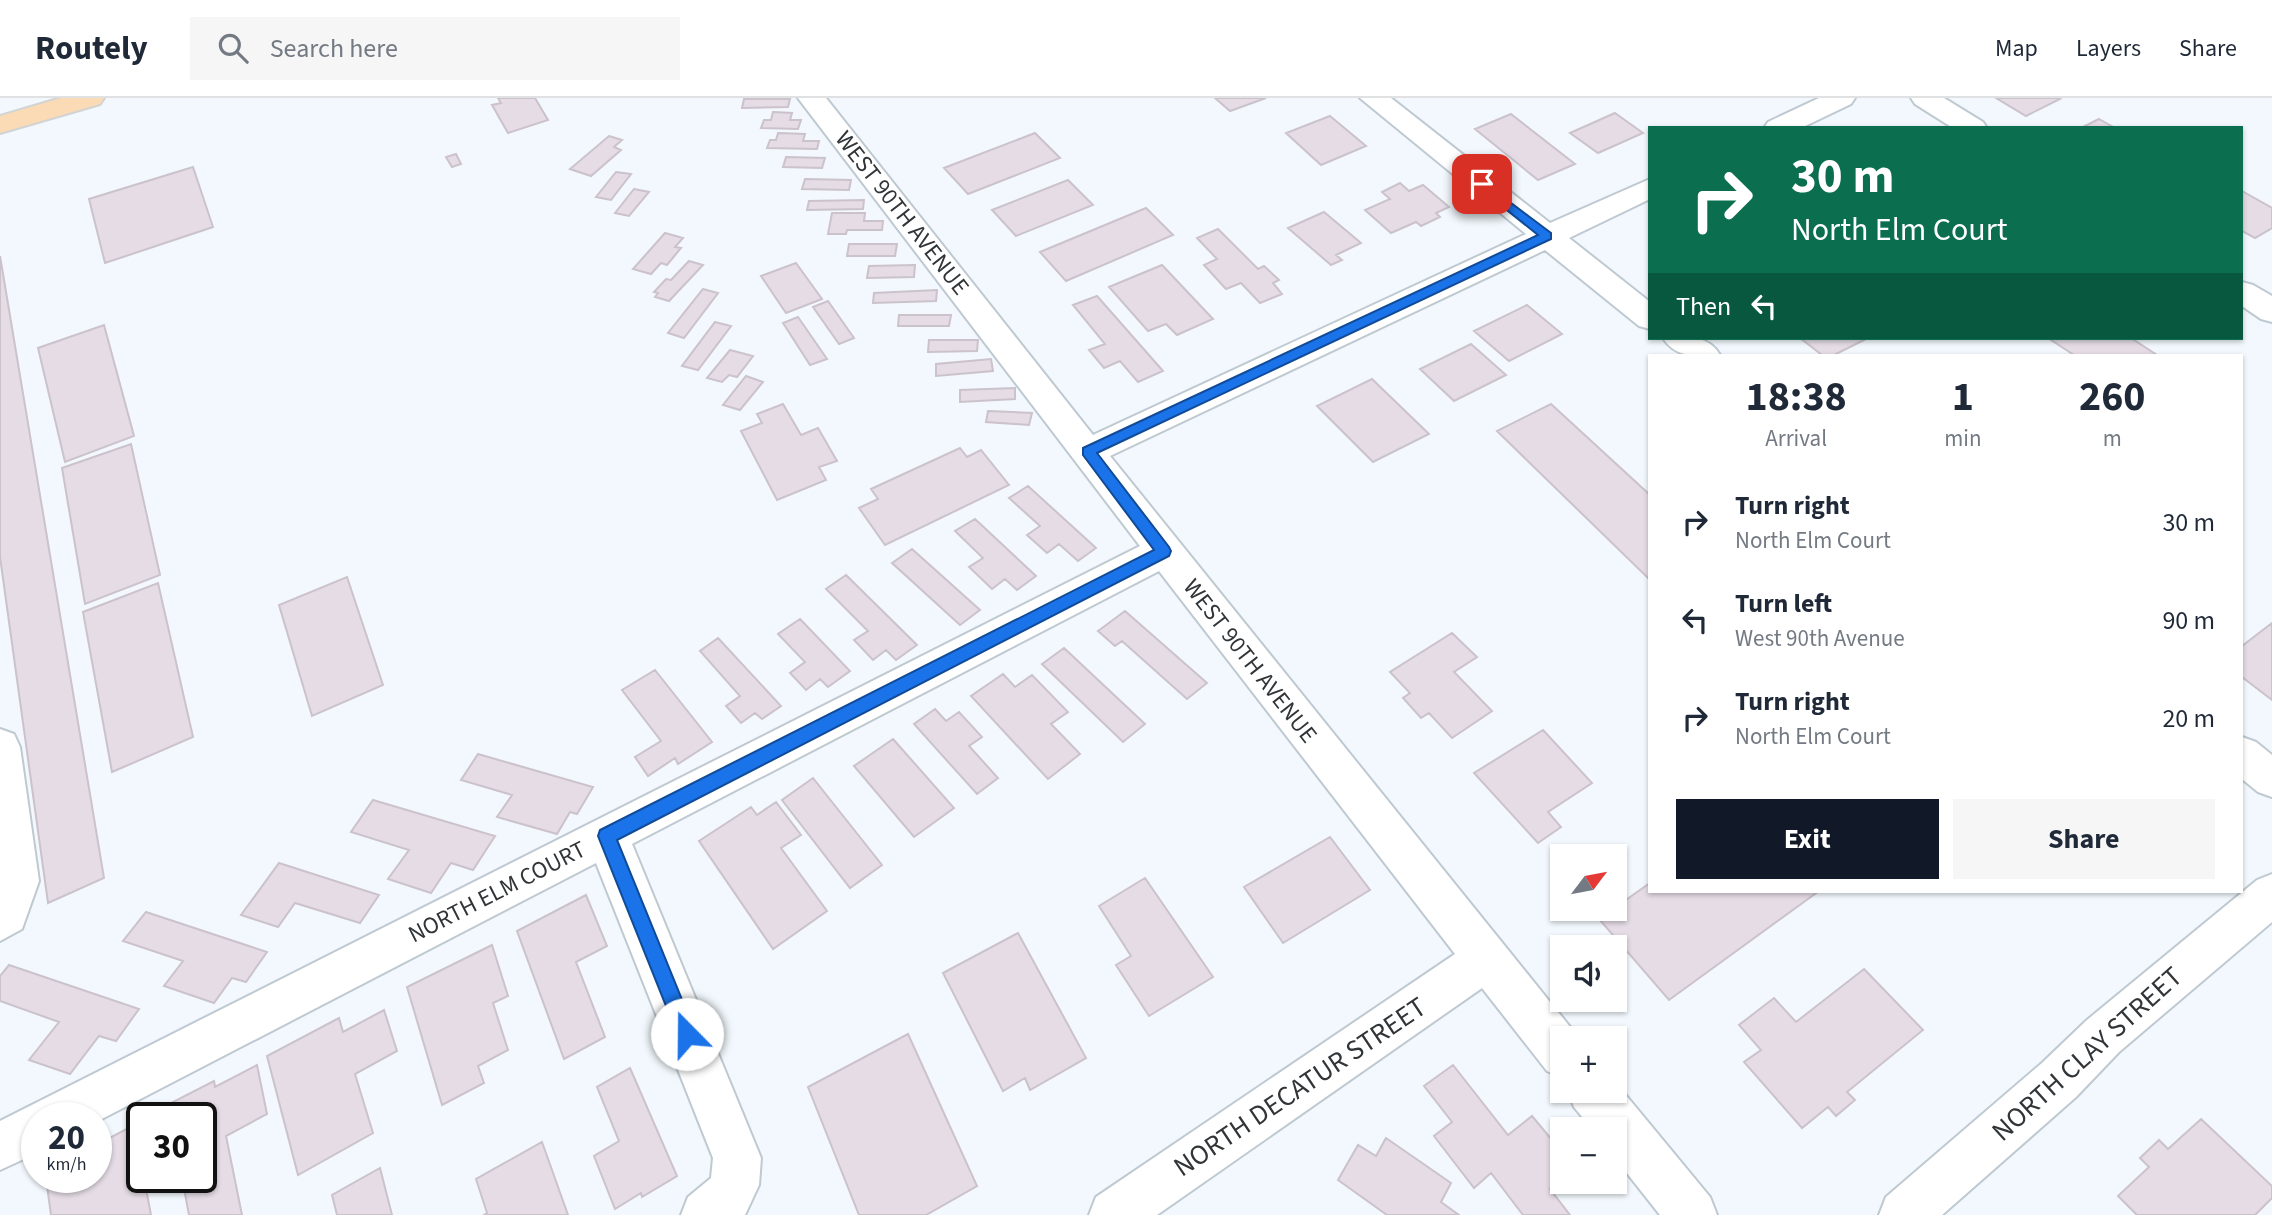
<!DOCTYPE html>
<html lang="en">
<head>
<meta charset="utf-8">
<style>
	:root { --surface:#fff; --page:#f6f6f7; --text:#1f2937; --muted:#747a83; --line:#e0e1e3; --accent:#111827 }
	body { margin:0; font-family:"Source Sans 3",sans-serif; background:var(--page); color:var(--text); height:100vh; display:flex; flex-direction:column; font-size:26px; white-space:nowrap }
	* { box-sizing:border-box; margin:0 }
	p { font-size:23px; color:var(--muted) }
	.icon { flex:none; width:38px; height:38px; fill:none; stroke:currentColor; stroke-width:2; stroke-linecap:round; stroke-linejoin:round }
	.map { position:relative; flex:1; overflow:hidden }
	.drawer { position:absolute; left:1648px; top:256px; width:595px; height:539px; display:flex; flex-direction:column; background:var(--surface); border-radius:0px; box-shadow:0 2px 5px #0004 }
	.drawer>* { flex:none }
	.top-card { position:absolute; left:1648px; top:28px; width:595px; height:214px; border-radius:0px; box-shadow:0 2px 5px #0004; background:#0b6e4f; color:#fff; overflow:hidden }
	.needle { width:46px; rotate:58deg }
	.fabs { position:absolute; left:1550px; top:746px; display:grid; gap:14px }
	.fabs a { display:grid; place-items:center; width:77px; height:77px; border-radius:0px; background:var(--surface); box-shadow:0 2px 5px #0004; font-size:35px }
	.speed { position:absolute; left:21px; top:1004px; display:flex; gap:14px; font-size:35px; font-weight:700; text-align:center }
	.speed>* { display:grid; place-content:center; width:91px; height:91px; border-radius:50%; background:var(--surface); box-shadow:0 2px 5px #0004; line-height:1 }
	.speed small { font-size:18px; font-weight:400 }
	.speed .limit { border:4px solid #111; border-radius:10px; background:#fff; color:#111 }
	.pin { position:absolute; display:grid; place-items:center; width:60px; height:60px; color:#fff; margin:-30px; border-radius:14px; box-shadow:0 4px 10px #0006 }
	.me { position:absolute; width:77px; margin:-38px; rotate:338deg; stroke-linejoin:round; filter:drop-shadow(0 0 5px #0008) }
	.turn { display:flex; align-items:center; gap:24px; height:147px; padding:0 28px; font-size:32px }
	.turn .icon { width:91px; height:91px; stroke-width:2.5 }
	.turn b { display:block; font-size:49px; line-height:60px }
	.then { display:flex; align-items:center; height:66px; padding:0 28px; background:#0003; gap:14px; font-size:26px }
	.eta { display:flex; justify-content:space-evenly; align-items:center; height:119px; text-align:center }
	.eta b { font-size:42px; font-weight:700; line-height:49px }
	.cta { display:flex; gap:14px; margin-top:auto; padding:14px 28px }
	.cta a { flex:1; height:80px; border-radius:0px; background:var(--accent); color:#fff; font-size:28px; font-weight:700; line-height:80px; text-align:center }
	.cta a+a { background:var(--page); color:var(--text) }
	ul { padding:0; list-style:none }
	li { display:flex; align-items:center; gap:21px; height:98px; padding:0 28px }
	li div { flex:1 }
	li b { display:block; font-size:26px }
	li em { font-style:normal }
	header { display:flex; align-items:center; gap:42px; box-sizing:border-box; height:98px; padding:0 35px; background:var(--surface); border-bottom:2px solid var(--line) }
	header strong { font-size:33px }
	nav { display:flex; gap:38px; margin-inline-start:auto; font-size:24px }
	.search { width:490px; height:63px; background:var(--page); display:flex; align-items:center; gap:18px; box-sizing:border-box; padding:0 24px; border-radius:0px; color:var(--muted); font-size:26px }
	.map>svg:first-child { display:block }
	.building { fill:#e5dce5; stroke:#cbc2cb; stroke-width:2 }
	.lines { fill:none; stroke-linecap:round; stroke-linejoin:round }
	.minor-casing { stroke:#bfc9d1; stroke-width:4 }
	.major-casing { stroke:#d2d3d3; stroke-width:4 }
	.minor { fill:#fff; fill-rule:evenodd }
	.major { fill:#fbdbb6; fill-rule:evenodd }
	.route { fill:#1a73e8; stroke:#114b97; stroke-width:2 }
	.labels { text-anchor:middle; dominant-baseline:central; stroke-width:5; stroke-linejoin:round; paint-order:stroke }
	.street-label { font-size:24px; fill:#313538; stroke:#fff }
	.near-street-label { font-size:28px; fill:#313538; stroke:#fff }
</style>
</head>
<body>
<header>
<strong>Routely</strong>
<div class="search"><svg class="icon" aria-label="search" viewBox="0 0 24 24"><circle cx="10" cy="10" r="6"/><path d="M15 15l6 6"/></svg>Search here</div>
<nav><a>Map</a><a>Layers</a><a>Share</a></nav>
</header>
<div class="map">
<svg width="2272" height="1117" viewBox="0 0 2272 1117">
	<rect width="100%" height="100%" fill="#f2f8fd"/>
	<!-- building -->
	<path class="building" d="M498,0H535L548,22L508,35L492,7L501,5Z
		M1215,0H1266L1230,13Z
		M1996,0H2057L2060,1L2026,18Z
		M744,1H790L788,9L742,10Z
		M773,14L792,15L790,22H801L798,31L761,30L764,22H771Z
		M1615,15L1643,35L1598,55L1570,35Z
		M1511,16L1575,66L1538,82L1475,31Z
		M1330,18L1366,48L1321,67L1286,35Z
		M2099,21L2115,30H2081Z
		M778,35L805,36L803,43H819L817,51L767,50L770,42H776Z
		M1035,35L1060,60L968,96L944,70Z
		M609,38L622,42L614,49L621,52L591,78L570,71Z
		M456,56L461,66L452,69L446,59Z
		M786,59L825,60L822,70L783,69Z
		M193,69L213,129L105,165L89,101Z
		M616,74L631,76L611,102L596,99Z
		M805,81L851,82L849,92L802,91Z
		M1068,82L1093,107L1016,138L992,112Z
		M1400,85L1409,93L1423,87L1449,109L1436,115L1440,119L1421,128L1416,124L1391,135L1365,112L1390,101L1382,94Z
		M634,91L649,94L629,118L615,115Z
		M2242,93L2272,110V130L2255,140L2242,133Z
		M864,102L863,111L807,112L809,103Z
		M1146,110L1173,137L1066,183L1040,154Z
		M1324,114L1361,145L1336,157L1342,162L1331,167L1288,130Z
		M832,115H865L864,123H883L882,132H847L846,136H828Z
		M1218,131L1258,171L1264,168L1279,182L1273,185L1282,196L1260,205L1241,185L1226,191L1204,167L1217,161L1197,140Z
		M665,135L683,140L675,149L681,150L667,167L661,165L651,176L633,171Z
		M849,146H897L895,158H847Z
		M0,158L104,780L48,805L0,459Z
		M689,163L703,167L669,203L655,199L658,195L654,194L666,181L671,182Z
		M796,165L822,201L786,215L761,178Z
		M915,167L914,179L867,180L869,168Z
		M1162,167L1213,221L1177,237L1166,226L1148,233L1109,189Z
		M703,191L718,195L684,240L668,235Z
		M937,192L936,203L873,205L874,195Z
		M1097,198L1163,273L1138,284L1120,263L1104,270L1089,252L1105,246L1073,207Z
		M828,203L854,240L839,246L813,209Z
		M1527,207L1562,236L1509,263L1474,233Z
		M899,217H951L949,228H898Z
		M798,219L827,261L810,267L783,225Z
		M715,224L731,228L698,272L682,268Z
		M104,227L134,338L65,364L38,250Z
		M1800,240H1868L1834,257H1822Z
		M2048,240H2131L2157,257H2074Z
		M929,242H978L977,253L928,254Z
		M1471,246L1506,277L1454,303L1420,271Z
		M730,252L753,258L737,279L729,277L722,284L707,280Z
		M991,261L993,273L936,278V266Z
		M746,278L763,284L740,312L723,307Z
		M1372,281L1429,336L1373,364L1317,308Z
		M1015,290V301L960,304V292Z
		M783,306L801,337L818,330L837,363L819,369L826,382L777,402L741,333L762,325L757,316Z
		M1551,306L1650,397V482L1497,333Z
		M988,313L1032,315L1029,327L986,324Z
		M131,346L160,477L85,506L62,370Z
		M960,350L967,359L981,352L1009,387L885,447L859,410L878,401L871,391Z
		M1028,388L1096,450L1078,463L1059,446L1047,455L1027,437L1040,428L1009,400Z
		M975,421L1036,478L1017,492L1005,481L992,491L969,469L983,460L955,433Z
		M912,451L980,512L960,527L892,465Z
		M846,477L917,547L896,562L886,552L873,562L854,542L868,533L826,491Z
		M347,479L383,587L312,618L279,507Z
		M158,485L193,639L112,674L83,514Z
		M1125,513L1207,585L1187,601L1122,543L1115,548L1098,533Z
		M800,521L850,573L828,589L820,581L806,592L790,575L805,564L778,536Z
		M2272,525V602L2242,579V548Z
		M1452,535L1477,559L1454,574L1492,613L1452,640L1429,615L1421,620L1403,600L1410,595L1390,574Z
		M718,540L781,608L762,621L755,615L741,625L726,608L740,598L700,553Z
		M1064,550L1145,626L1123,644L1042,566Z
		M655,572L712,644L678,666L675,660L648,678L635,659L661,643L622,592Z
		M1003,576L1015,589L1032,577L1068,614L1051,626L1080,656L1048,681L971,598Z
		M935,611L946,623L959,614L982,639L969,648L998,680L977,696L914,626Z
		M1543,632L1592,685L1548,714L1561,729L1538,745L1474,675Z
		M893,641L954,710L914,739L854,668Z
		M478,656L593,689L577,716L570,714L557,736L497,719L512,697L461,682Z
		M813,680L882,767L850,790L782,702Z
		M373,702L495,738L473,772L451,765L431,795L388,781L409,752L351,734Z
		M776,704L801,737L781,750L827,813L773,851L699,743L751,709L757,717Z
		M1330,739L1370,792L1283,845L1244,789Z
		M279,765L379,797L360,825L295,805L278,829L241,817Z
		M1145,780L1213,879L1149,918L1116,867L1131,858L1099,808Z
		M1650,785V793H1819L1669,902L1599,821Z
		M586,797L607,848L576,864L605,939L564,961L517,833Z
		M146,814L267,854L246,884L232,880L214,905L164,888L183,863L123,843Z
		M1018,835L1086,960L1030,992L1025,980L1003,993L943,875Z
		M492,847L508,898L493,905L508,952L478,968L484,985L442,1007L407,889Z
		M9,867L139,911L116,943L99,938L70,976L29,962L59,924L0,903V878Z
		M1864,871L1923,932L1847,994L1855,1002L1836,1018L1828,1009L1802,1030L1744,964L1761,952L1739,927L1774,900L1796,924Z
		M384,912L397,953L355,976L373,1035L298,1077L267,958L339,920L343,934Z
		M908,936L977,1088L926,1117H859L808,989Z
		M257,967L267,1016L226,1038L242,1117H189L182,1080H201V1020H171L169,1006L214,983L215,989Z
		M1453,967L1508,1037L1532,1018L1563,1055V1080L1550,1091L1570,1117H1523L1491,1075L1474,1090L1434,1038L1452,1024L1424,988Z
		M630,970L677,1078L642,1099L641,1095L615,1111L594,1058L619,1043L597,989Z
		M2201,1021L2272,1088V1100L2255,1117H2137L2118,1098L2149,1069L2140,1060L2159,1042L2168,1051Z
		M134,1027L142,1080H144L151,1117H51L46,1080H96V1047Z
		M1386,1040L1451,1085L1441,1104L1459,1117H1387L1338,1082L1358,1047L1376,1058Z
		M542,1044L568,1117H484L487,1115L476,1081Z
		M380,1070L392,1117H337L332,1097Z"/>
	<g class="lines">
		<defs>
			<path id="minor" d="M798,0H826L1093,337L1526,136L1360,0H1391L1550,125L1650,81V101L1569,140L1650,204V231L1639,228L1545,152L1110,358L1579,940H1563V980L1547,973L1482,890L1157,1117H1089L1096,1099L1455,856L1159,473L632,746L761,1060L759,1087L745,1117H681L688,1099L711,1080L713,1060L596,765L96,1024V1020H37V1055L0,1072V1023L1140,448Z
				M1819,0H1855L1851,6L1801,30H1764L1768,24Z
				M1911,0H1944L1983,24L1987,30H1953L1915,6Z
				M2242,184L2253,187L2272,198V224L2261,221L2242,208Z
				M1663,240C1685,239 1708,236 1720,257C1698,258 1676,261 1663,240Z
				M0,631L14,636L20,649L39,783L22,831L0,843Z
				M2242,639L2256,644L2272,657V699L2258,694L2242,681Z
				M2272,776V824L2119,954L2076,999L1942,1117H1879L1886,1099L2042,965L2087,922L2257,782Z
				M1615,984L1710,1099L1717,1117H1660L1615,1060V1031H1592L1574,1009L1567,992H1615Z"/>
			<path id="major" d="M61,0H104L100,6L0,35V18Z"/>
		</defs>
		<!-- minor casing -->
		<use href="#minor" class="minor-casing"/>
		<!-- major casing -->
		<use href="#major" class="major-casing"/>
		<!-- minor -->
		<use href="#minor" class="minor"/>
		<!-- major -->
		<use href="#major" class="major"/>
	</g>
	<!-- route -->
	<path class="route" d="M1482,83L1551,135V141L1097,355L1169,449L1171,453L1169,458L617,742L696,936L693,943L687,946L680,943L598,738L600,732L1154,452L1083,357V350L1538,137L1478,89V84Z"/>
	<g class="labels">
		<!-- street labels -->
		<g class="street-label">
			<text transform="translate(902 115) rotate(52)">WEST 90TH AVENUE</text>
			<text transform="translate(1250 563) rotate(52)">WEST 90TH AVENUE</text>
			<text transform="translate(497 794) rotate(-27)">NORTH ELM COURT</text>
		</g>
		<!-- near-street labels -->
		<g class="near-street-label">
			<text transform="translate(2087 956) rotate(-42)">NORTH CLAY STREET</text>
			<text transform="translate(1300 989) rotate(-34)">NORTH DECATUR STREET</text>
		</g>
	</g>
</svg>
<div class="fabs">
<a><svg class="needle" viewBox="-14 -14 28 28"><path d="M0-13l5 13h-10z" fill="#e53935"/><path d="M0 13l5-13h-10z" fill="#747a83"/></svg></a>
<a><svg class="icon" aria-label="sound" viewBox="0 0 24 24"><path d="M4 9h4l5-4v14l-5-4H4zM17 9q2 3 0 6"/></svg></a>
<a>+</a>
<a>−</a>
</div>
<div class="speed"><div>20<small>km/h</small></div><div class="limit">30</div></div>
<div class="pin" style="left:1482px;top:86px;background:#d93025"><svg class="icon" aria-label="arrive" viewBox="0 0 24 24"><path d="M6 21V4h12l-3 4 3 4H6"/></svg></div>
<svg class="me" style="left:687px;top:936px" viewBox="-20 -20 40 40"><circle r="19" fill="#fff"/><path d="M0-13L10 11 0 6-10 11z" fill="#1a73e8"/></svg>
<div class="top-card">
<div class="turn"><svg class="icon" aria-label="right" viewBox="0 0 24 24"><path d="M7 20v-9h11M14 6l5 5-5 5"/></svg><div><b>30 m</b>North Elm Court</div></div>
<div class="then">Then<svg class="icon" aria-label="left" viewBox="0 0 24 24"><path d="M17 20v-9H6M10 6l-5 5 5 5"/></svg></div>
</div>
<section class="drawer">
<div class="eta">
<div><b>18:38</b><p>Arrival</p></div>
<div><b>1</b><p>min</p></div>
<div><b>260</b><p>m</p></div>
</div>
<ul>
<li><svg class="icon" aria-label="right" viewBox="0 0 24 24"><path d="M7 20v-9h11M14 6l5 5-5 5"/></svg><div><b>Turn right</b><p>North Elm Court</p></div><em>30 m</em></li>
<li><svg class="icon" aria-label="left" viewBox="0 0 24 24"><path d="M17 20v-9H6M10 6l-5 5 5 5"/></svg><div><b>Turn left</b><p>West 90th Avenue</p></div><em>90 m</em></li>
<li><svg class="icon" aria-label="right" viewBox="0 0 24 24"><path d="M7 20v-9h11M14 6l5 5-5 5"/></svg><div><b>Turn right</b><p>North Elm Court</p></div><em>20 m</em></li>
</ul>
<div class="cta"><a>Exit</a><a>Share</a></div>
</section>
</div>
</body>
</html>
